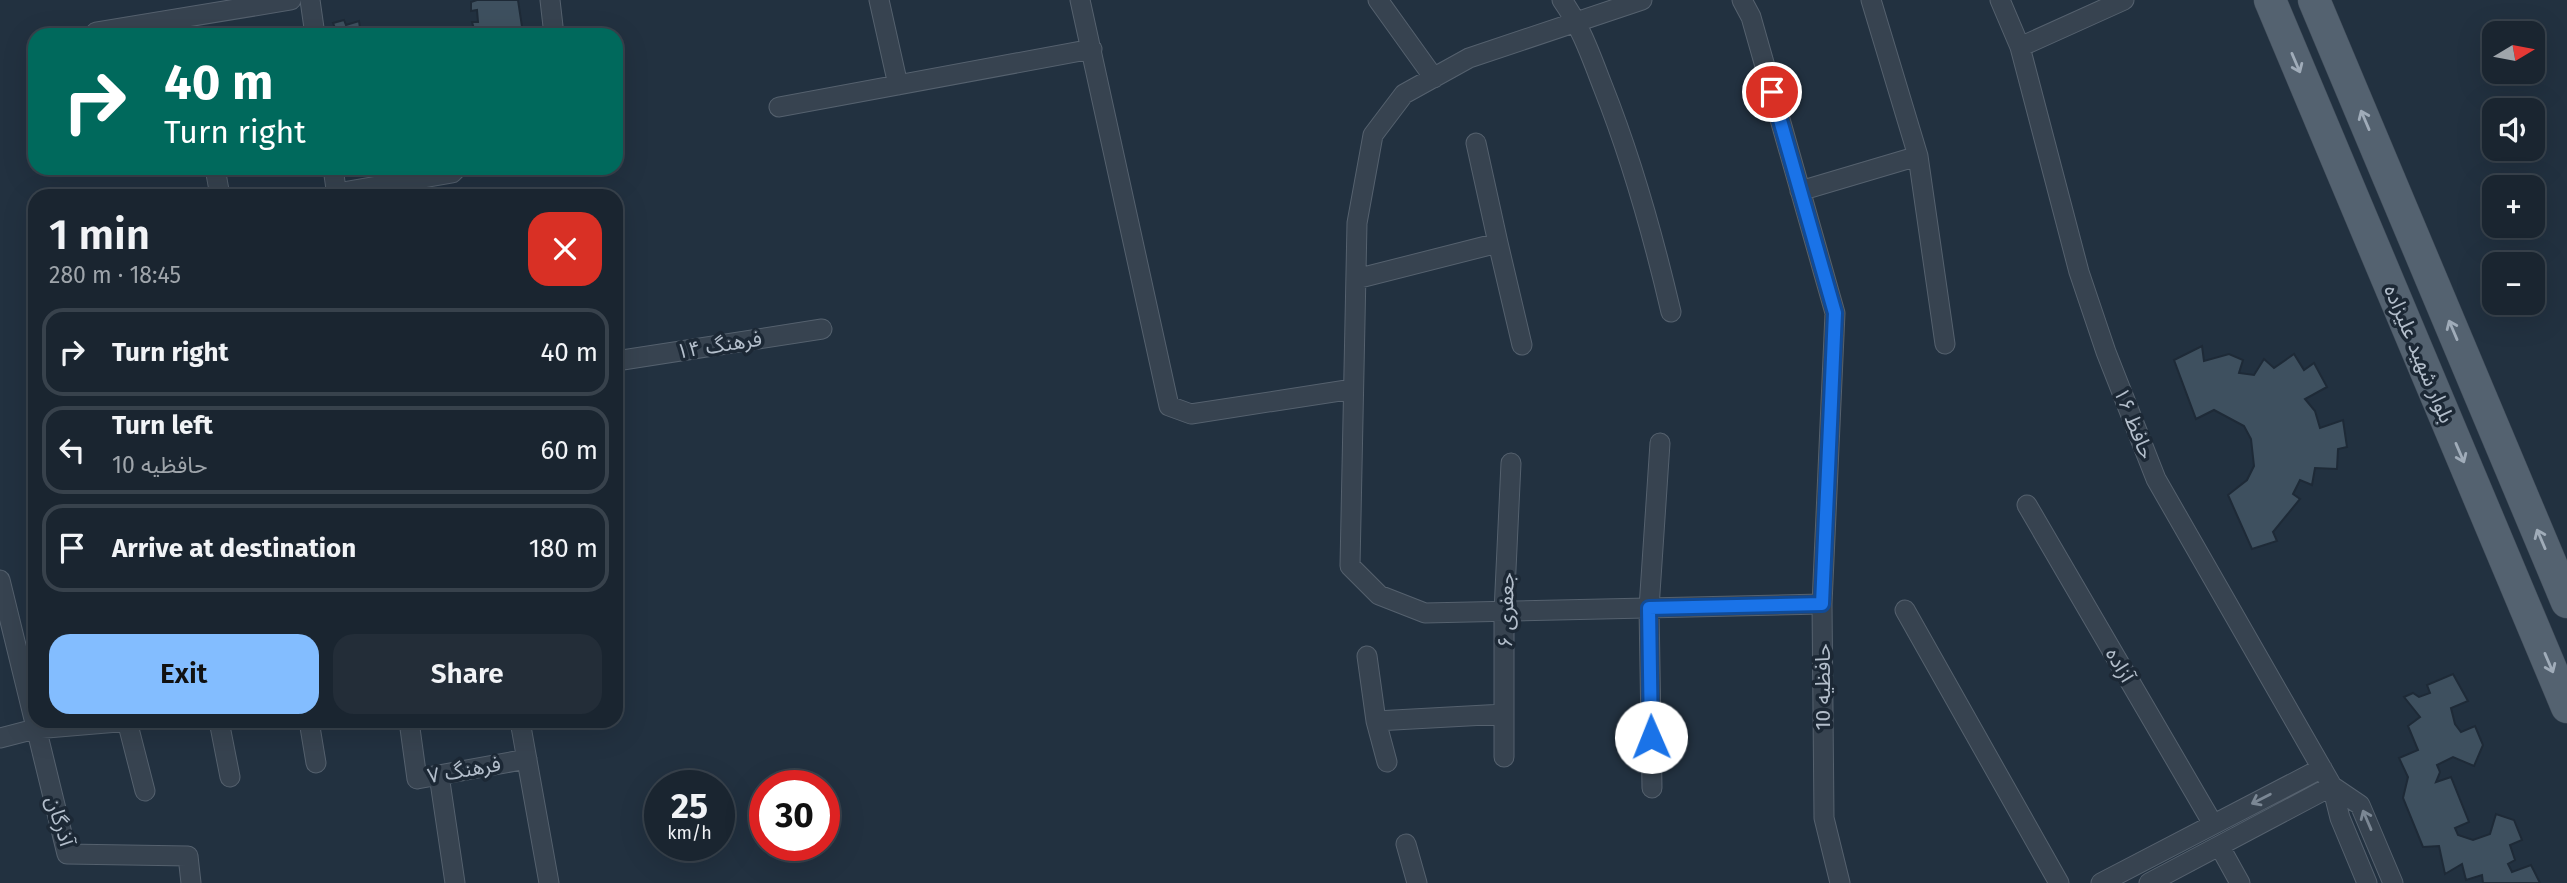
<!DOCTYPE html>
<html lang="en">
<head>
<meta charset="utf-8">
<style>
	:root { --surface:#1a2530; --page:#232d38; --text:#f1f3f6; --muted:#9fa5ab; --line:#38424c; --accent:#83bdff }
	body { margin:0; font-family:"Fira Sans","Noto Sans Arabic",sans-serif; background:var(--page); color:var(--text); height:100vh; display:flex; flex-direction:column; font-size:26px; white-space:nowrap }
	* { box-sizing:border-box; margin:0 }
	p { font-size:23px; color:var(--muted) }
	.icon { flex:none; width:38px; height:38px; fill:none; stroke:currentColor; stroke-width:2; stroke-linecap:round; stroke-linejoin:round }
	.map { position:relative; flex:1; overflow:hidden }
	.side { position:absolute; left:28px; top:189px; width:595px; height:539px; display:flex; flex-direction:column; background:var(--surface); border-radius:21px; box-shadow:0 7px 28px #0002,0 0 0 2px var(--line) }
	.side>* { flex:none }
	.banner { position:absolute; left:28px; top:28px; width:595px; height:147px; border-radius:21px; box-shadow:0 7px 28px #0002,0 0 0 2px var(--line); background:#00695c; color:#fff; overflow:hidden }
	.needle { width:46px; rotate:80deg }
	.controls { position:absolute; left:2482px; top:21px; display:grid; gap:14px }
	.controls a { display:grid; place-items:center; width:63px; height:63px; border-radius:14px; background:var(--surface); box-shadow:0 7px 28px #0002,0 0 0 2px var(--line); font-size:35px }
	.speed { position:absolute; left:644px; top:770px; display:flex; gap:14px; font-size:35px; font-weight:700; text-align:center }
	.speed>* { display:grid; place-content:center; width:91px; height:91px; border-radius:50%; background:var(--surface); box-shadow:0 7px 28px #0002,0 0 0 2px var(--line); line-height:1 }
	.speed small { font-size:18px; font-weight:400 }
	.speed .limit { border:10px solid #d22; background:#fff; color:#111 }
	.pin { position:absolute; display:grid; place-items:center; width:60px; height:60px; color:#fff; margin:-30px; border:4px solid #fff; border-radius:50%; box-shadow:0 2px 7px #0007 }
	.me { position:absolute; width:77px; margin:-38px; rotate:359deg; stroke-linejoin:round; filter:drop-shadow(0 0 5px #0008) }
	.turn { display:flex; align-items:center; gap:24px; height:147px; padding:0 21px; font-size:32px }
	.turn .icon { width:91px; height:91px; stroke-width:2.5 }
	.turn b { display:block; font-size:49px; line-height:60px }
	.round { display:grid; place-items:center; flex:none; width:74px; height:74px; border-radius:21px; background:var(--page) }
	.head { display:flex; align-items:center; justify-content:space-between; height:119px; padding:0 21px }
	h1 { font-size:42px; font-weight:600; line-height:52px }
	.primary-button { display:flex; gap:14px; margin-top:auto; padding:14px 21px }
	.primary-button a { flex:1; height:80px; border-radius:21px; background:var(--accent); color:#111; font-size:28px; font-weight:600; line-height:80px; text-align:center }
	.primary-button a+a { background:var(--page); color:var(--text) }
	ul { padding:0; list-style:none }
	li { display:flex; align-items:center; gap:21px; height:88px; margin:0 14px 10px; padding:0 7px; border:4px solid var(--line); border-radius:21px }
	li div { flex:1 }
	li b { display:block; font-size:26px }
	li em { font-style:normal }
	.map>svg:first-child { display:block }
	.building { fill:#3e505f; stroke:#1e2a37; stroke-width:2 }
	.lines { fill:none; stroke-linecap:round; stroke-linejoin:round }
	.street-casing { stroke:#55616e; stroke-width:21 }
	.primary-casing { stroke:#404c59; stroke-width:33 }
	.street { stroke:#374350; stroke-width:19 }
	.primary { stroke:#546270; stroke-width:32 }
	.oneway { stroke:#a0acb9 }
	.oneway2 { stroke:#7b8794 }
	.route-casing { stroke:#114b97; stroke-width:18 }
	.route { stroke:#1a73e8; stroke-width:12 }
	.labels { text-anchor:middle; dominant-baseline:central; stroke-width:7; stroke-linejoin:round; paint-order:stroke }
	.street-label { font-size:21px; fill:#b3becb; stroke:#1c2835 }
</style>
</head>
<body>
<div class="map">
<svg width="2567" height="883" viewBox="0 0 2567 883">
	<rect width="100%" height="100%" fill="#223140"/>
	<!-- building -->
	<path class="building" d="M477,0H518L523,33L480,35V29H474L472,22H478L477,10L471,11V2Z
		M344,20L346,25L359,21L361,35H325L324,30L335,28L333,23Z
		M2202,346L2204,361L2229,354L2243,360L2239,373L2254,375L2264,359L2274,368L2294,354L2304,370L2314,363L2327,387L2305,399L2315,411L2320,428L2343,420L2347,447L2338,449L2337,469L2315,468L2312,485L2300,480L2293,494L2300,499L2273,532L2277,541L2252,549L2228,495L2247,480L2254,466L2251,439L2244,426L2214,410L2196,419L2174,360Z
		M2453,674L2468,701L2451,708L2455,724L2461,732L2475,726L2483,745L2474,766L2453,757L2437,765L2440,772L2436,782L2451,777L2469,822L2455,828L2458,835L2473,840L2490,834L2496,814L2514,820L2522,840L2510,845L2515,860L2508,864L2512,872L2531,865L2540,883H2483L2482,875L2466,880L2462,864L2445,874L2439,846L2423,847L2403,798L2408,777L2399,758L2418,750L2408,726L2420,717L2404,697L2413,693L2419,697L2430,693L2427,685Z"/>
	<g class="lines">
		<defs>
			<path id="street" d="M310,0L315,35
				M550,0L554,35
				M879,0L898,85
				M1080,0L1169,406L1191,414L1353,389
				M1378,0L1434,78
				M1562,0C1581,27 1591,56 1603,87C1632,160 1653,235 1671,312
				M1642,0L1469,58L1404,94L1373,135L1357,223L1350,566L1379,595L1425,613L1822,604
				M1742,0L1751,17L1835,313L1822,604L1824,818L1840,883
				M1871,0L1918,156L1945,344
				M2000,0L2020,47L2079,272L2106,352L2156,479L2332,786L2149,883
				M96,32L291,0
				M2020,47L2124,0
				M779,107L1092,49
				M1476,143L1498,243
				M215,168L220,196
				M333,168L337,196
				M1800,191L1918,156
				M337,193L452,173L457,168
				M1356,279L1498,243L1522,345
				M616,361L822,329
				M2027,505L2213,824
				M0,580L67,854L188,856L191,883
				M1905,610L2059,883
				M1367,656L1376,721L1387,762
				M127,721L145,791
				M219,721L230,777
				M309,721L316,763
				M409,721L417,779L527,759
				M520,721L549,883
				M1376,721L1504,714
				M0,738L35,729L130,721
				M1504,757V612L1511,463
				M439,775L455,883
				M1652,788L1649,608L1660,443
				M1406,844L1417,883
				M2220,847L2240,883
				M2101,883L2322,768
				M2367,883L2340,818L2332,786L2360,805L2393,883"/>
			<path id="primary" d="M2270,0L2567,707
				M2314,0L2567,602"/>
		</defs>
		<!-- street casing -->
		<use href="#street" class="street-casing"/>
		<!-- primary casing -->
		<use href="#primary" class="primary-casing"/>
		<!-- street -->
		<use href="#street" class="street"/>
		<!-- primary -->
		<use href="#primary" class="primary"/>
	</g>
	<!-- one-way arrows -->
	<defs><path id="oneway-shaft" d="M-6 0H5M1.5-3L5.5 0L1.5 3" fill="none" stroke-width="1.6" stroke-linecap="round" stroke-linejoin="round" transform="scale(1.75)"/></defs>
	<g class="oneway">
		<use href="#oneway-shaft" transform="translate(2296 63) rotate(67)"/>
		<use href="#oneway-shaft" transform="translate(2365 120) rotate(-113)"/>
		<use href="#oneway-shaft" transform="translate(2453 330) rotate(-113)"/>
		<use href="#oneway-shaft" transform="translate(2460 453) rotate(67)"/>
		<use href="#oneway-shaft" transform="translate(2541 539) rotate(-113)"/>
		<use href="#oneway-shaft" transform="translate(2549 663) rotate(67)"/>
	</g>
	<g class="oneway2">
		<use href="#oneway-shaft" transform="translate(2261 799) rotate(153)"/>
		<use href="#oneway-shaft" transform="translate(2367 820) rotate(-113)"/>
	</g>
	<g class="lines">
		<defs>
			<path id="route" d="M1651,737L1649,608L1822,604L1835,313L1772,92"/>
		</defs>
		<!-- route casing -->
		<use href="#route" class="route-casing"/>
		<!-- route -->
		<use href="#route" class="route"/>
	</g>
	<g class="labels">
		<!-- street labels -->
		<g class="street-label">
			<text transform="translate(719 345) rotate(-9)">فرهنگ ۱۴</text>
			<text transform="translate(2419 354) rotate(67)">بلوار شهید علیزاده</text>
			<text transform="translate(2134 423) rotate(68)">حافظ ۱۶</text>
			<text transform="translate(1506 610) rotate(-89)">جعفری ۶</text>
			<text transform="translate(2120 665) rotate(60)">آزاده</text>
			<text transform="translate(1823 687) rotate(-90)">حافظیه 10</text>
			<text transform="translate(464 770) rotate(-10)">فرهنگ ۷</text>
			<text transform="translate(60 821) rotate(73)">آذرگان</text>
		</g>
	</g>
</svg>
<div class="controls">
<a><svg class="needle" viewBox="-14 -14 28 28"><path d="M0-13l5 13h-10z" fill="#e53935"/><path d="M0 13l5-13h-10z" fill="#9fa5ab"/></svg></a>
<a><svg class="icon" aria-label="sound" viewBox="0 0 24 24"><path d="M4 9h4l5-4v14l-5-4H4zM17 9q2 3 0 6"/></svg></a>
<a>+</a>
<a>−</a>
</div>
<div class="speed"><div>25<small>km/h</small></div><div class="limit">30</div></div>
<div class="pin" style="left:1772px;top:92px;background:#d93025"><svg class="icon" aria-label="arrive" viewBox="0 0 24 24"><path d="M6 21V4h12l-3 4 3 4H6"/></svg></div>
<svg class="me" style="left:1651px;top:737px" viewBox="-20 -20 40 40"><circle r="19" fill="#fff"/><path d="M0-13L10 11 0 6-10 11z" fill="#1a73e8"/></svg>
<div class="banner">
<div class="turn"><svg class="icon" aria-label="right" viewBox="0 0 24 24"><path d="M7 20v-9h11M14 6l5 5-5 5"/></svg><div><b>40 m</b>Turn right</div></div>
</div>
<section class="side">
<div class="head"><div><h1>1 min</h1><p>280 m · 18:45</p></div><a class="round" style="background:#d93025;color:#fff"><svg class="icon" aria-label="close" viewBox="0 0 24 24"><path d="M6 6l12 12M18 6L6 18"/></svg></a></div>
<ul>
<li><svg class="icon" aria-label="right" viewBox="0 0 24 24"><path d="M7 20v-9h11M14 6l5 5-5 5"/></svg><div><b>Turn right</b></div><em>40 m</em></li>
<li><svg class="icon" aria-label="left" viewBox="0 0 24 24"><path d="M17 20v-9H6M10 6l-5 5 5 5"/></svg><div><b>Turn left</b><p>حافظیه 10</p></div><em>60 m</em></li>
<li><svg class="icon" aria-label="arrive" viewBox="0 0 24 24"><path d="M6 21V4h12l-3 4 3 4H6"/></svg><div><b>Arrive at destination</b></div><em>180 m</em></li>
</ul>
<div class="primary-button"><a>Exit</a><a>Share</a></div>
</section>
</div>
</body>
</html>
